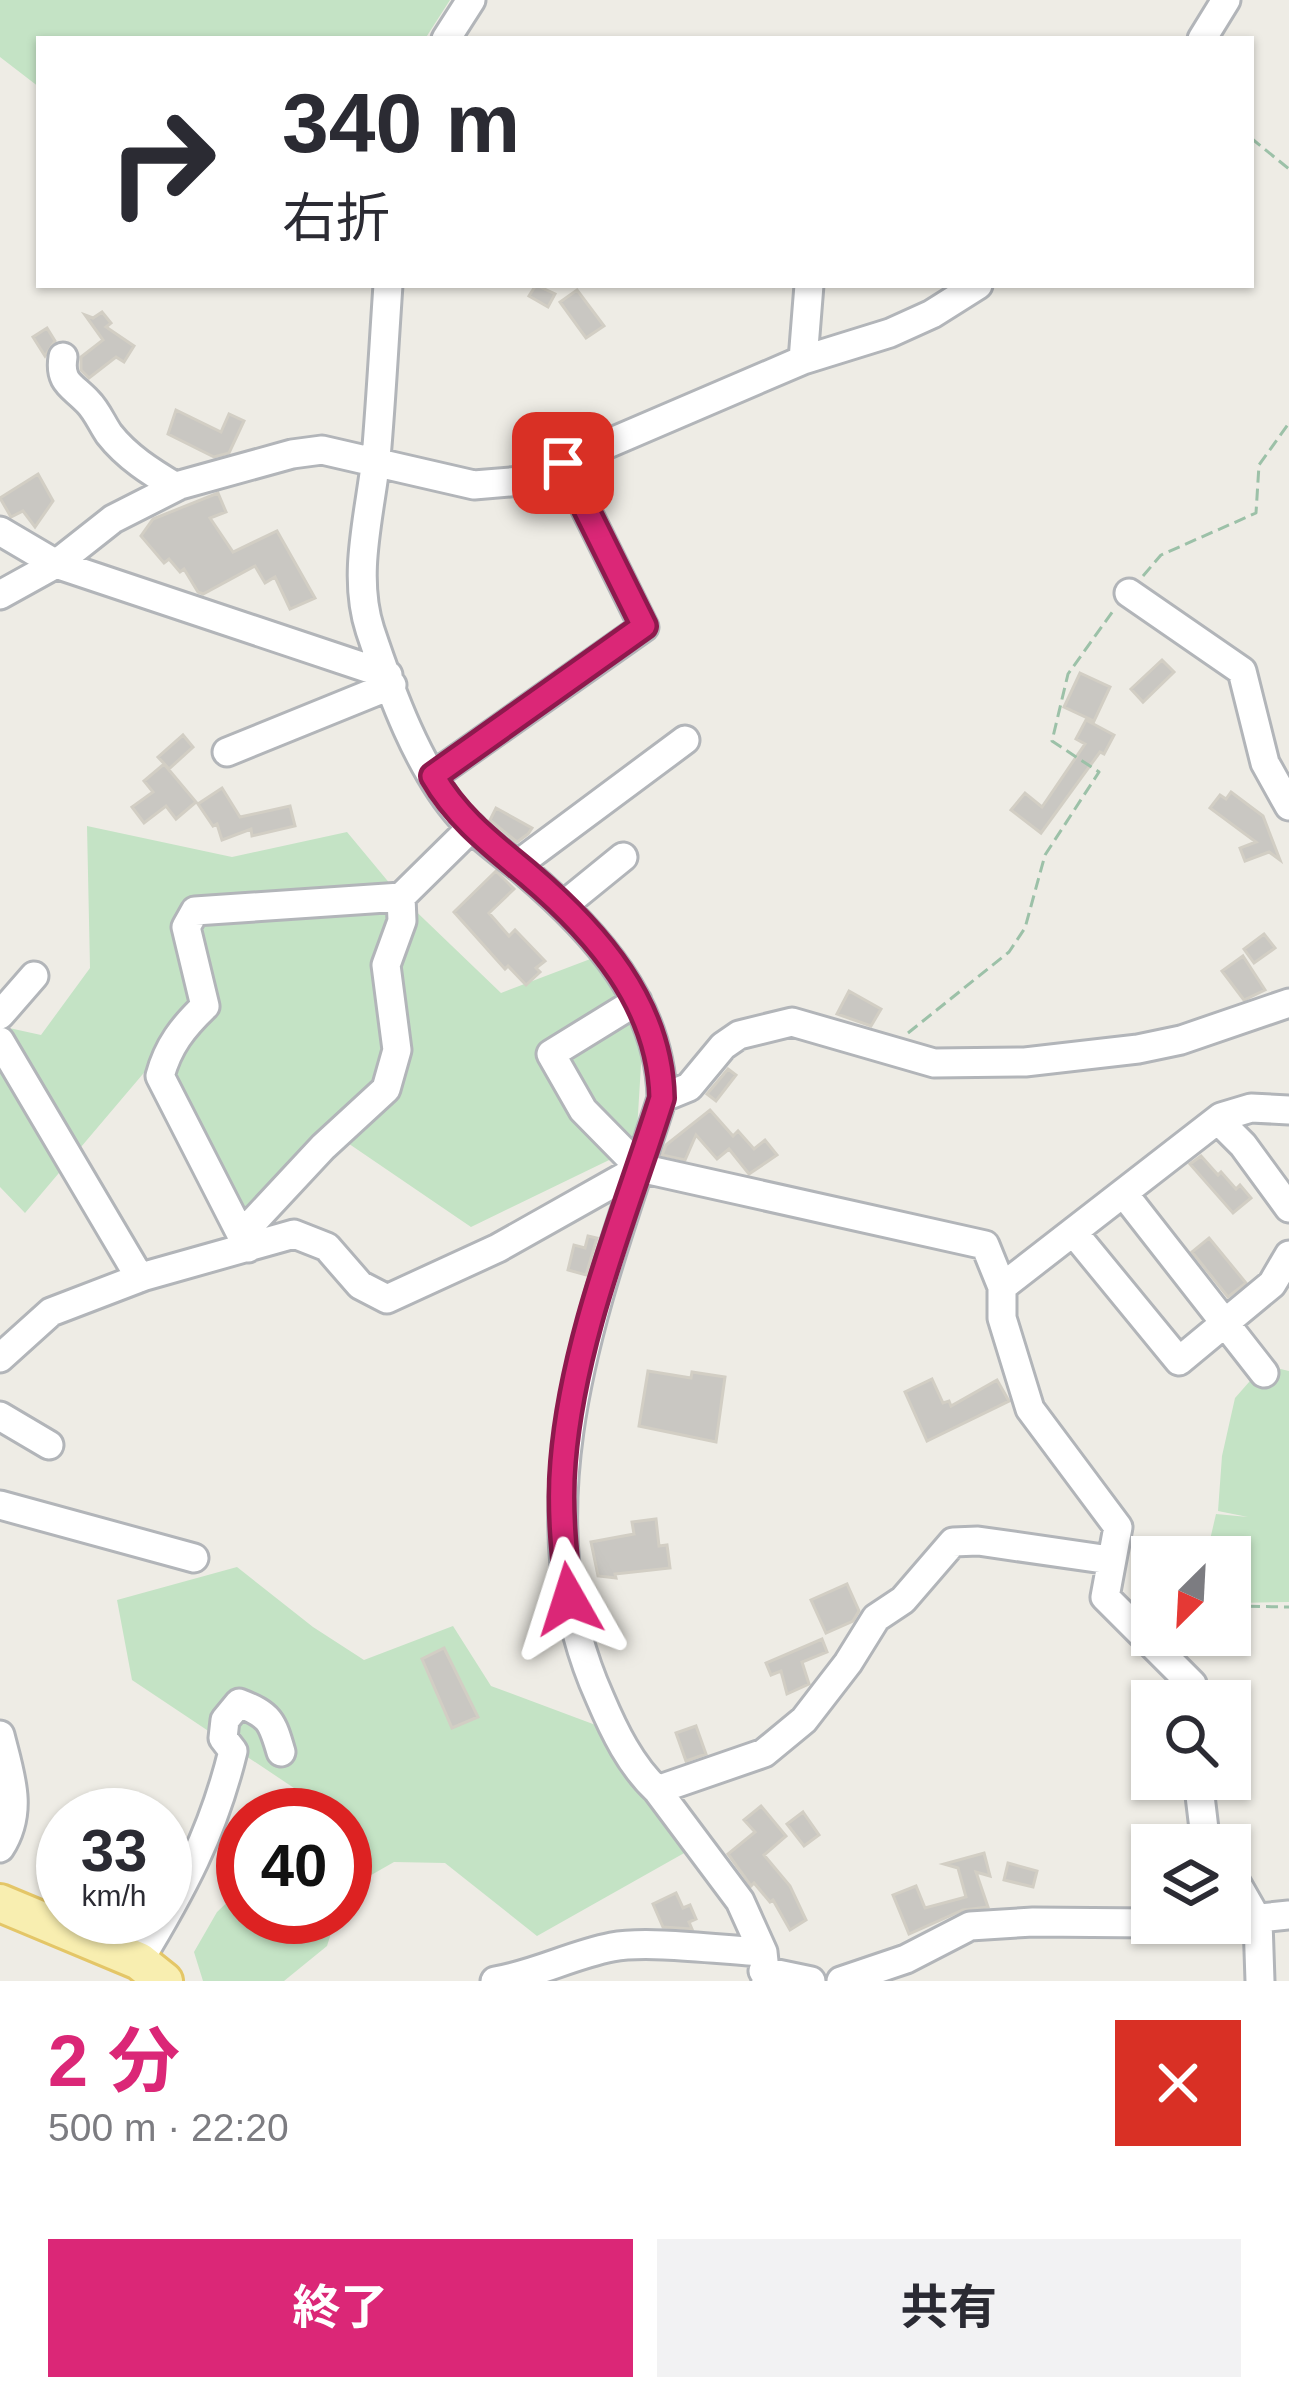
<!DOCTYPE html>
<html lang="ja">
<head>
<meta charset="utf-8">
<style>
	:root { --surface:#fff; --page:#f2f2f3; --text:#2b2b33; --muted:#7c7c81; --accent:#db2777 }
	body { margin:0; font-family:Helvetica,"Noto Sans JP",sans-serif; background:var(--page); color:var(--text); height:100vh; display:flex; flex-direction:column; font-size:45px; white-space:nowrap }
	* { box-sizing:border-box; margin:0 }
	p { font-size:39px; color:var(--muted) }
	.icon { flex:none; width:66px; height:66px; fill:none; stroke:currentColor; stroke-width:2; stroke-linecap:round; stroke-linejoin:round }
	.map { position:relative; height:1981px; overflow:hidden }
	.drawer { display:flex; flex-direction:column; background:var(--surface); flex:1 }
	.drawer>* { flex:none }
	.guide { position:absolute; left:36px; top:36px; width:1218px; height:252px; border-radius:0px; box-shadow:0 3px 9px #0004; background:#fff; color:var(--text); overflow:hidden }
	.needle { width:78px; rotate:204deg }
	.tools { position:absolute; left:1131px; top:1536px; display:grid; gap:24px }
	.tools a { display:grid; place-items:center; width:120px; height:120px; border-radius:0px; background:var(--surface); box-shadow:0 3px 9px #0004; font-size:60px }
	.speed { position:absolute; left:36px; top:1788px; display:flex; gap:24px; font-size:60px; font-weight:700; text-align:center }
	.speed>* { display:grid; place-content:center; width:156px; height:156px; border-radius:50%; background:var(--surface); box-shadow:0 3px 9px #0004; line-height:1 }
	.speed small { font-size:30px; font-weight:400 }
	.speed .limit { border:18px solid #d22; background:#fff; color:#111 }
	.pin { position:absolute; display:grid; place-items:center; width:102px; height:102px; color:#fff; margin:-51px; border-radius:24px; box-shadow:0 6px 18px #0006 }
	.me { position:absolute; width:132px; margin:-66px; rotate:354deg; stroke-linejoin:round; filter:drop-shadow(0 0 9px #0008) }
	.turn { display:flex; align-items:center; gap:42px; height:252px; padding:0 48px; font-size:54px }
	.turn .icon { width:156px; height:156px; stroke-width:2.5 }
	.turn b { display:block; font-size:84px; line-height:102px }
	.round { display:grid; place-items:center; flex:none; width:126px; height:126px; border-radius:0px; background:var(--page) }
	.overview { display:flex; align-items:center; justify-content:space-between; height:204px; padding:0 48px }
	h1 { font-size:72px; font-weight:700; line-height:90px; color:var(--accent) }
	.primary-button { display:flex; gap:24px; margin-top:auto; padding:24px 48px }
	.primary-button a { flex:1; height:138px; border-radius:0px; background:var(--accent); color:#fff; font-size:48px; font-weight:700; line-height:138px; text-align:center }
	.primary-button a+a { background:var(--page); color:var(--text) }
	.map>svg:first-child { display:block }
	.green { fill:#c4e3c5 }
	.building { fill:#c9c7c2; stroke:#d2cec4; stroke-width:3 }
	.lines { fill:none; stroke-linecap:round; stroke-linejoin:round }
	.minor-casing { stroke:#b2b5b9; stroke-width:33 }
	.major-casing { stroke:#e4c667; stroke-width:42 }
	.path { stroke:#9cc1a8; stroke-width:3; stroke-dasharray:12 6; stroke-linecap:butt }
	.minor { stroke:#fff; stroke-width:27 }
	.major { stroke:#f8eeb0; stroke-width:36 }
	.route-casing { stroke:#8e194d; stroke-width:30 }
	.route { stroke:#db2777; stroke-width:21 }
</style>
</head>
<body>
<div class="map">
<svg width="1289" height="1981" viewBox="0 0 1289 1981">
	<rect width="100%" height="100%" fill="#eeece5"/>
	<!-- green -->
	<path class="green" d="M0,0H450L425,39H39V87L0,57Z
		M87,826L232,857L347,832L401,897L501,993L593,958L643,1032L636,1147L471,1227L336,1135L241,1235L148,1068L25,1213L0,1187V1026L41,1035L90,968Z
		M1264,1365L1289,1371V1602L1235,1603L1230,1600V1557H1206L1216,1514L1248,1517L1218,1511L1222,1456L1235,1398Z
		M237,1567L313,1627L364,1660L453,1626L491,1686L617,1733L686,1852L537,1936L445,1863L394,1862L345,1890V1815H295L303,1794L132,1680L117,1600Z
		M243,1887V1917H336L327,1946L284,1981H203L194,1952L217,1912Z"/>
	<!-- building -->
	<path class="building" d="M536,285L555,294L548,307L529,296Z
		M577,290L604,326L586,338L560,302Z
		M102,312L111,323L106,327L134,346L124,362L116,357L89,378L81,370V357L103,340L85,315L93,318Z
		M47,328L55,341L45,356L33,337Z
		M176,410L221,432L229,414L244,421L229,453L214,457L168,434Z
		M38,474L53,501L35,527L23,511L11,517L0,498Z
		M218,493L226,512L210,518L233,552L277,531L315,598L290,609L275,577L265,583L255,566L203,594L198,592L184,569L180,572L169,559L164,563L141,536L153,519Z
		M1162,660L1174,672L1143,702L1131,689Z
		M1080,673L1110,687L1094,721L1064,707Z
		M1086,720L1114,735L1104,754L1100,752L1041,833L1011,810L1025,793L1042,807L1085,744L1076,739Z
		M183,735L193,747L169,769L158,757Z
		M164,764L196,802L176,819L166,806L144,823L132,807L153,792L144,781Z
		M222,788L240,817L290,806L295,826L252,836L251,829L222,840L217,824L213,826L198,804Z
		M1231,792L1263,816L1280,860L1269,852L1245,861L1240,848L1256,842L1210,808L1220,795L1226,799Z
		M496,808L532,828L528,834L517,842L496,825L490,820Z
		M496,871L514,889L489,913L509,936L515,930L545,961L536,968L540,972L526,985L508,966L505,969L454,912Z
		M1264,934L1275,948L1254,963L1244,949Z
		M1243,956L1265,990L1244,1000L1222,971Z
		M849,991L881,1009L871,1026L837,1014Z
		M728,1069L736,1075L716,1101L707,1094Z
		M710,1110L733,1136L738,1131L754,1149L765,1140L777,1155L749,1174L729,1149L717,1159L696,1135L685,1160L662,1155L666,1145Z
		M1201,1156L1218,1175L1221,1172L1236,1189L1240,1185L1251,1198L1233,1213L1190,1164Z
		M588,1236L597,1238L586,1275L568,1270L574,1245L585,1248Z
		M1209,1238L1246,1283L1228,1297L1192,1252Z
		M648,1371L691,1378L692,1372L725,1377L716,1442L639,1426Z
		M932,1379L943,1403L949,1401L951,1406L997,1380L1009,1401L927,1441L905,1392Z
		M656,1519L659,1546L667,1545L670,1568L615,1574L616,1578L598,1576L591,1542L634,1534L632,1522Z
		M847,1584L859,1611L853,1621L826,1633L811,1600Z
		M822,1639L827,1652L802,1662L809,1684L787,1694L781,1671L771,1675L766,1663Z
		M444,1648L478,1717L452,1728L422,1659Z
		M696,1726L706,1754L686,1761L676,1733Z
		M761,1806L786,1836L764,1855L790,1886L806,1920L790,1930L773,1900L770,1902L754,1883L751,1886L728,1854L755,1832L744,1820Z
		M803,1812L819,1835L804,1846L787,1824Z
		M984,1853L990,1876L976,1872L988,1907L963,1910L909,1934L893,1895L916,1886L925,1908L966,1897L958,1868L944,1864Z
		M1008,1863L1037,1871L1033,1887L1004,1880Z
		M676,1893L683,1908L690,1905L696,1919L689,1922L692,1929L663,1927L653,1904Z"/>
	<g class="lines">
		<defs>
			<path id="minor" d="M446,39L471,0
				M1202,39L1226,0
				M388,285C384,343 381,401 376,458C370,514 352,575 370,630C390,690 419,771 462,818C480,838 504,854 525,872C594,931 660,1002 662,1098C601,1290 511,1500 600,1698C614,1731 631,1766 657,1790L740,1901L763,1952L766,1981
				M63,357C59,383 72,385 88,402C97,411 102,424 109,434C127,457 151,472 176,487
				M803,360L809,285
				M0,531L56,564L388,675
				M1129,593L1242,671L1265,763L1289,806
				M0,595L56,564L113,519L180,485L292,454L322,450L474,485L521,481L803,360L890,333L932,314L978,285
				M227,752L392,685
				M433,776L644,627L563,463
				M517,865L685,740
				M564,905L623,857
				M637,1001L551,1054L583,1110L640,1168L985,1245L1002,1287
				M0,1015L34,976
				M0,1041L140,1278
				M662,1098L689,1087L723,1046L739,1035L792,1022L934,1063L1025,1062L1138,1049L1181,1040L1289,1003
				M1218,1120L1243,1145L1289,1208
				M1124,1194L1264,1373
				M1074,1233L1179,1361L1272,1284L1289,1255
				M241,1235L323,1147L386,1089L397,1050L386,965L402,921L401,897
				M248,1248L160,1076C168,1046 183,1027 205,1006L186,927L195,911L401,897L472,827
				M0,1358L51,1312L145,1276L294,1234L327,1247L360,1285L387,1299L498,1248L640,1168
				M0,1416L49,1445
				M0,1505L194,1558
				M1191,1701L1192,1684L1105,1597L1118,1527L1030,1409L1002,1318V1287L1221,1117L1251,1108L1289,1110
				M0,1735C10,1775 24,1811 0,1848
				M1198,1779L1204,1829L1213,1845
				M657,1790L764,1753L804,1720L848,1663L876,1618L903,1600L953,1542L978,1541L1110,1560
				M1230,1872L1258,1921L1260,1981
				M1230,1921L1289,1915
				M139,1961C182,1890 213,1833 233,1751L223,1738L225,1720L239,1703C270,1715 272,1721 281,1752
				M763,1971L811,1981
				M495,1981C537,1974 571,1955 612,1947C648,1940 723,1950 763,1952
				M841,1981L906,1959L970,1926L1033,1922L1152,1923"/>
			<path id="major" d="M0,1903L139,1961L164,1981"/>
		</defs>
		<!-- minor casing -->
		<use href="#minor" class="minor-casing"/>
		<!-- major casing -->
		<use href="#major" class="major-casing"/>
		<!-- path -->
		<path class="path" d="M1251,138L1289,169
			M1143,576L1161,555L1256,513L1259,465L1289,423
			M908,1033L1009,952L1025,928L1045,855L1099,772L1052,741L1068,674L1113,611
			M1137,1567L1152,1573
			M1230,1606L1289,1607"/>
		<!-- minor -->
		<use href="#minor" class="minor"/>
		<!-- major -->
		<use href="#major" class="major"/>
	</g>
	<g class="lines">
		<defs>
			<path id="route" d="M563,463L644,626L433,776C457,818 493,845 529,875C597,933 660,1004 662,1098C625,1215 573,1338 563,1462C559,1508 564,1553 569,1599"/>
		</defs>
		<!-- route casing -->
		<use href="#route" class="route-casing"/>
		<!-- route -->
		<use href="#route" class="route"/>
	</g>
</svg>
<div class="tools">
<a><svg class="needle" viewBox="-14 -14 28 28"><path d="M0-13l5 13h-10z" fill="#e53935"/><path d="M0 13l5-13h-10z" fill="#7c7c81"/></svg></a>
<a><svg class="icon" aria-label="search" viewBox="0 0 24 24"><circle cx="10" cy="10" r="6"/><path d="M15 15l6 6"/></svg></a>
<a><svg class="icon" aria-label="layers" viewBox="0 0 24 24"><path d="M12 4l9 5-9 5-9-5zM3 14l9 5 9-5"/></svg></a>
</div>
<div class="speed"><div>33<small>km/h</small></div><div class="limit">40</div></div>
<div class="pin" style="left:563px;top:463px;background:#d93025"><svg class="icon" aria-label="arrive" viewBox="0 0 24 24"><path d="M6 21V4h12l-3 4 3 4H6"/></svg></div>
<svg class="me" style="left:569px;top:1599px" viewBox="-20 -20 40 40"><path d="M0-17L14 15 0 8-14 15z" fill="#db2777" stroke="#fff" stroke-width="4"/></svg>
<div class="guide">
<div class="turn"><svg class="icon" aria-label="right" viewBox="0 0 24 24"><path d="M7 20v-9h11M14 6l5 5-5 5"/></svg><div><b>340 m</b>右折</div></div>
</div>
</div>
<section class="drawer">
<div class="overview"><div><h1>2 分</h1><p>500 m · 22:20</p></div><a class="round" style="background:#d93025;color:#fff"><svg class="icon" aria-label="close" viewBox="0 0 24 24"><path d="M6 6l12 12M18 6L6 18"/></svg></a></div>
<div class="primary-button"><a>終了</a><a>共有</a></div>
</section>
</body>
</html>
